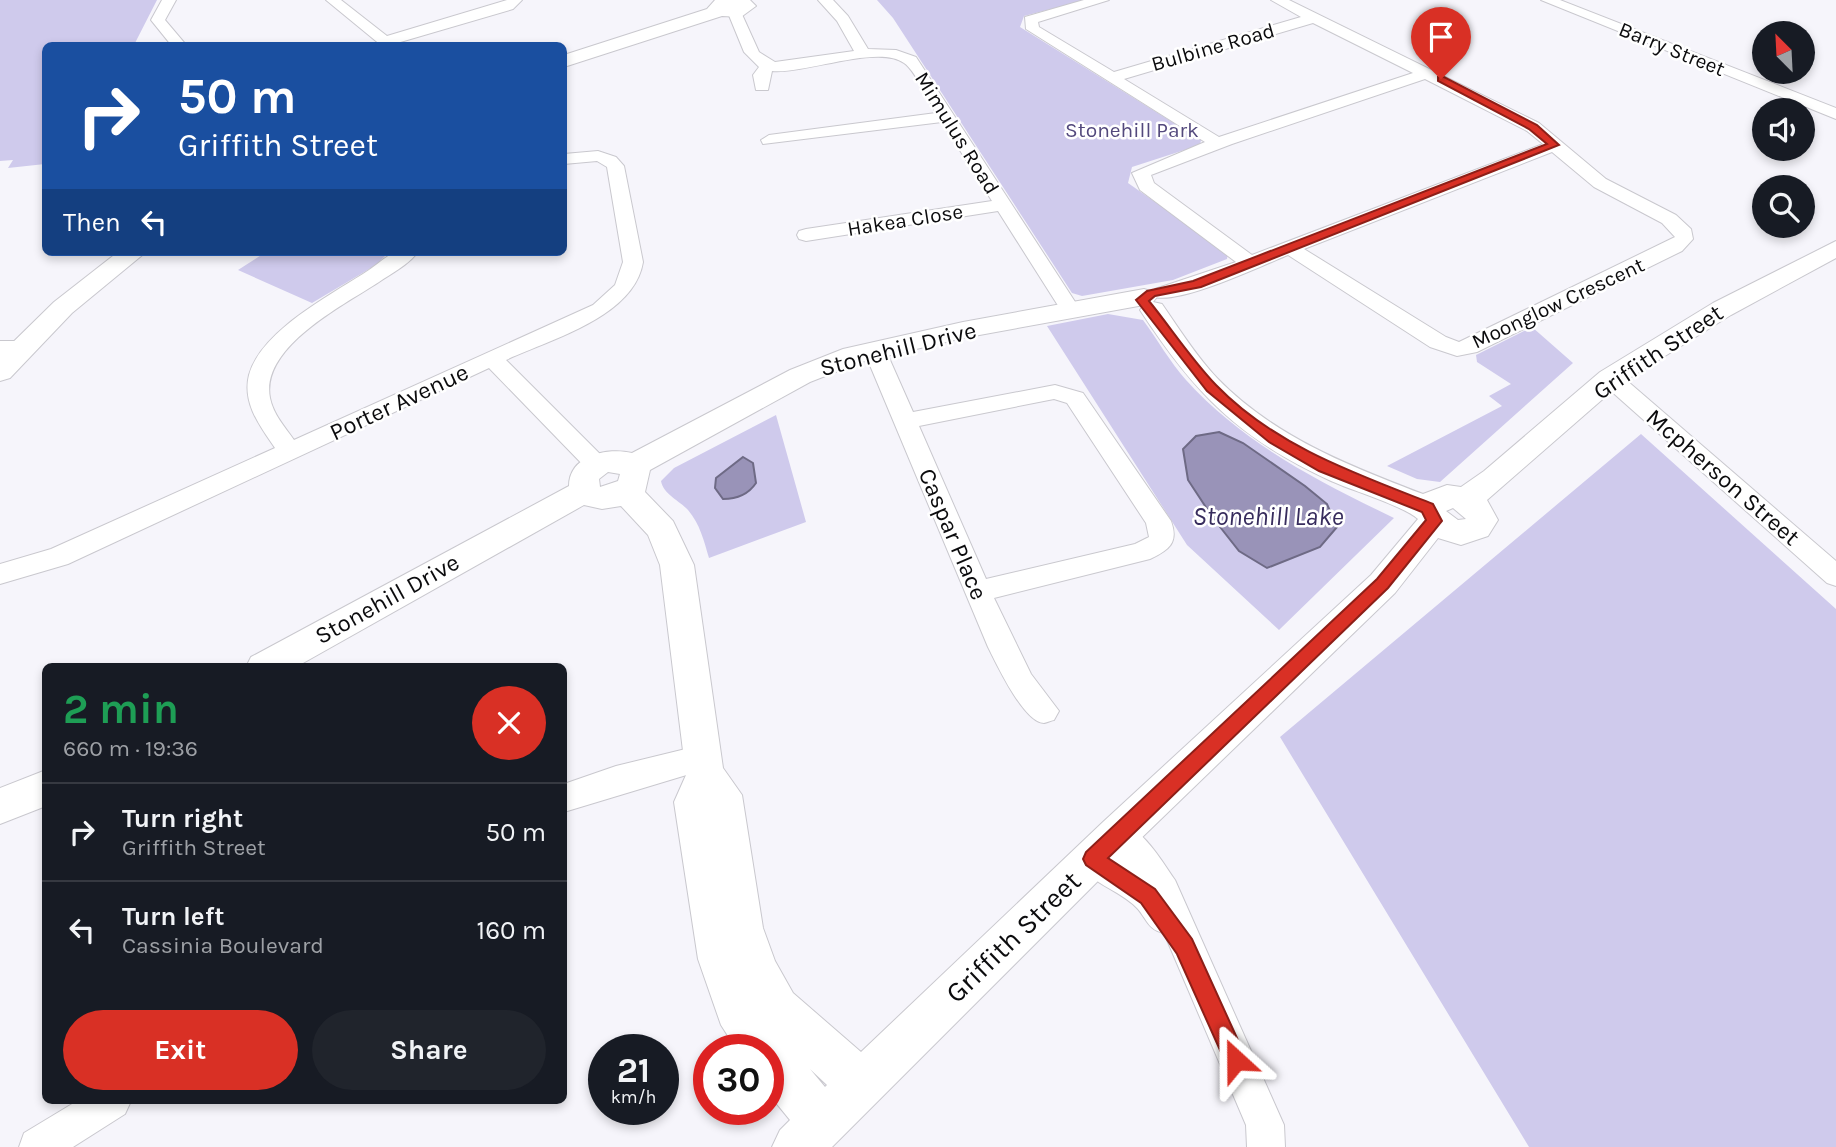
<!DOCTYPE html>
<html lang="en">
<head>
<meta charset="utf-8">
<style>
	:root { --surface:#171b24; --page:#20242c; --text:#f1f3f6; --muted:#9ea1a6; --line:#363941; --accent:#d93025 }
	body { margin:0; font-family:Karla,sans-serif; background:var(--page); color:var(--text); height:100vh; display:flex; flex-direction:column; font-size:26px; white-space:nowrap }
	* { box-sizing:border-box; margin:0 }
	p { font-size:23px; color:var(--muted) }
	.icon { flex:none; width:38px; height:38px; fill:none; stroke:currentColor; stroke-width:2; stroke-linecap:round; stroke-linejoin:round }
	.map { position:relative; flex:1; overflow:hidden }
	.drawer { position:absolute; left:42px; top:663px; width:525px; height:441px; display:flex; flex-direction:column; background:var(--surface); border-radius:10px; box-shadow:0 4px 10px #0003 }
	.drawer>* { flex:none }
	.banner { position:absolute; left:42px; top:42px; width:525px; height:214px; border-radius:10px; box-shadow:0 4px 10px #0003; background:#1a4fa0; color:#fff; overflow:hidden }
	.needle { width:46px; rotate:336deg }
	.controls { position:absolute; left:1752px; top:21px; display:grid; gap:14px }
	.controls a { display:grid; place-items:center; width:63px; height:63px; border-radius:50%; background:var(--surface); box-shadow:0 4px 10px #0003; font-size:35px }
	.speed { position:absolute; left:588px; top:1034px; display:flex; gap:14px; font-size:35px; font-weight:700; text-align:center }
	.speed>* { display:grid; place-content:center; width:91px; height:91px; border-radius:50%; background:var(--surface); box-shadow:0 4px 10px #0003; line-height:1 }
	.speed small { font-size:18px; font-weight:400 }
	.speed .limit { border:10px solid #d22; background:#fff; color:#111 }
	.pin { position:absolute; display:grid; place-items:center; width:60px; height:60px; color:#fff; margin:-72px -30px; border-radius:50% 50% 50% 0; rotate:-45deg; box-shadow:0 0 7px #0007 }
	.pin .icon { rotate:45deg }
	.me { position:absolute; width:77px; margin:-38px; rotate:336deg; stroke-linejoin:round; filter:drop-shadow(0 0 5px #0008) }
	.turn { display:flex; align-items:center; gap:24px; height:147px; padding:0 21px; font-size:32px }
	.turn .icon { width:91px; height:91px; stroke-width:2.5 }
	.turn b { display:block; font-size:49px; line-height:60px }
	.then { display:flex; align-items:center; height:66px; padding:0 21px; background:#0003; gap:14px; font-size:26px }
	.round { display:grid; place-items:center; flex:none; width:74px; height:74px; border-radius:37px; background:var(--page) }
	.overview { display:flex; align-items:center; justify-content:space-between; height:119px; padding:0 21px }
	h1 { font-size:42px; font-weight:700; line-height:52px; color:#1e9e55 }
	.action { display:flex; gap:14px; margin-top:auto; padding:14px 21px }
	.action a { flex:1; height:80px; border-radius:42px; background:var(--accent); color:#fff; font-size:28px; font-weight:700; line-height:80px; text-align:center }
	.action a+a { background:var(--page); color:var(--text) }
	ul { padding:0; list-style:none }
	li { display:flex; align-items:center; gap:21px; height:98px; padding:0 21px; border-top:2px solid var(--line) }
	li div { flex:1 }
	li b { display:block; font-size:26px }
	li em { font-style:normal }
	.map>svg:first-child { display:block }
	.green { fill:#cfcaec }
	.water { fill:#9993b8; stroke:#6e6a85; stroke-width:2 }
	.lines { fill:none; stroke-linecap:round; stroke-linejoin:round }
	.minor-casing { stroke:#c9c8ce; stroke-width:2 }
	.tertiary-casing { stroke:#c9c8ce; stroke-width:2 }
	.minor { fill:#fff; fill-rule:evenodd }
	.tertiary { fill:#fff; fill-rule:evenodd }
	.route { fill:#d93025; stroke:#8d1f18; stroke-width:2 }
	.labels { text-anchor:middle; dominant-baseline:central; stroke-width:5; stroke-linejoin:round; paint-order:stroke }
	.far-street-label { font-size:21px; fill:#0b0b0d; stroke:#fff }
	.far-park-label { font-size:21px; fill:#53497d; stroke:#fff }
	.street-label { font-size:24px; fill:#0b0b0d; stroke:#fff }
	.water-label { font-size:26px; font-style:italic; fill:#372c5d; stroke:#fff }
	.near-street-label { font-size:28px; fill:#0b0b0d; stroke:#fff }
</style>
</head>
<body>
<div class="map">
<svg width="1836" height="1147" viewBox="0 0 1836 1147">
	<rect width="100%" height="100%" fill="#f6f5fb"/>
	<!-- green -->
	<path class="green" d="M0,0H157L134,45L46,46L45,164L8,168L13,160L0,161Z
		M877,0H1086L1024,16L1020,27L1201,140L1200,145L1132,167L1128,183L1228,253L1227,259L1173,280L1082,296L1072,293L893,18Z
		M266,252H389L376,265L312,303L238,270Z
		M1108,314L1143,320C1157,339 1170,362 1186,380C1244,444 1318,481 1394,518L1279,630L1187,545L1047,326Z
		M1532,327L1573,363L1440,482L1417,479L1387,466L1502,406L1489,396L1511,384L1477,362L1476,355Z
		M776,415L806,522L709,558C704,541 700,524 688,510C680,501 663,494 661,481L674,468Z
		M1641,434L1836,609V1147H1529L1280,737Z"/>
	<!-- water -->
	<path class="water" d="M1219,432L1243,443L1305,486L1327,504L1337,527L1320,547L1267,568L1239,551L1213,518L1188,480L1183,449L1196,436Z
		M743,457L753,463L756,483C748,495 737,499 723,499L715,488L716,478Z"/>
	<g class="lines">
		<defs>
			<path id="minor" d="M162,0H176L165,20L187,46H172L151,20Z
				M326,0H341L387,36L507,0H522L513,9L397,43L399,46H382Z
				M818,0H833L848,16L868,49L896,50L916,57L1081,311L1078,315H1064L998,211L806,241L799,239L797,235L799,231L806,229L992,201L942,122L763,144L761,140L769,135L936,113C929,101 915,70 904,63C879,44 805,74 772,71L768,90H756L753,75L759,67L744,52L728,13L740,10L759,52L775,62L854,51L837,21Z
				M1084,0H1109L1038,22L1039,27L1114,72L1301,17L1271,0H1289L1539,123L1606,179L1676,215L1691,229L1693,239L1682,251L1477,352L1457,356L1430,347L1288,255C1261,266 1181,304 1155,297L1152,293L1155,289L1236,262L1140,190L1132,173L1205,142L1026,29L1025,17ZM1313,23L1413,73L1219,137L1124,79ZM1425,79L1527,131L1543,144L1252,255L1154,183L1151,175L1232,144ZM1552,152L1594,187L1662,223L1675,237L1459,342L1446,337L1304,249Z
				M1541,0H1560L1836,108V119Z
				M598,151L616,157L624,166L643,262C634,317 551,339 506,360L605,459L609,465L605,471H589L489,368L68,564L0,584V564L51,549L275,448C260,426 242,403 249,375C261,330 333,294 369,270C377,265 387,255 396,252C402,250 412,252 418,252C408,265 392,273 379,282C344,305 260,347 270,398C273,414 285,427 294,440L593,305L615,285L623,262L607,167L597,161L564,164V154Z
				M0,341H22L33,348L22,355H0Z
				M875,344L886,351L913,412L1055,385L1083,393L1171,521C1179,543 1169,550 1150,559L994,598L1031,674L1059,711L1054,720C1053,720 1045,723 1044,723C1024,723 996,663 988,647L864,351ZM1054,399L1067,403L1146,523L1149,537L1135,544L986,579L919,426Z
				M1610,371L1618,373L1836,561V586L1827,583L1602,383L1599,378L1602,373Z
				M702,745L713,749L717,758L713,767L564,812V784L616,766Z
				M1117,820C1144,830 1159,857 1175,880L1284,1125L1285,1147H1247L1246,1125L1164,933C1148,930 1147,919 1137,908C1119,889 1087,883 1077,859L1082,848L1093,844L1117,856L1106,846L1101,835L1106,824Z
				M77,1101H131L125,1114L73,1147H19L24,1133Z"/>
			<path id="tertiary" d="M715,0H750L756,6L741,17L722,16L564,67V55L707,9Z
				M1836,241V258L1731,315L1620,384L1487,500L1498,520L1488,536L1461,545L1438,538L1395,593L1131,848L832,1147H772L780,1130L790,1120L768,1093V1050H737L721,1025L698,959L674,802L686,775L660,565L648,535L621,506L602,509L584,505L296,667H246L251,657L569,486C569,455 608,447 632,453L790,370L843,349L963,322L1144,289L1153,292L1157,297L1153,302L1162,304C1180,330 1196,356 1217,378C1273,436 1349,466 1423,494L1447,485L1461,487L1484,471L1600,372L1713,303ZM1144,305L1140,310C1194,393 1238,438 1329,480C1350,490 1404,506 1418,519L1371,575L1103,822L861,1052L793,993L775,961L763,928L742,795L723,768L694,565L673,521L645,492L650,470L810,382L861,362L963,338ZM608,472L620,474L618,481L600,487L599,479ZM1453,508L1466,519L1458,520L1446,511ZM810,1069L827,1085L825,1087Z
				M118,252H146L72,313L10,378L0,381V355L54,302Z
				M46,770V806L0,824V788Z"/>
		</defs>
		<!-- minor casing -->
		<use href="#minor" class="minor-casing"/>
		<!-- tertiary casing -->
		<use href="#tertiary" class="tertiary-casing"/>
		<!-- minor -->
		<use href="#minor" class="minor"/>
		<!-- tertiary -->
		<use href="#tertiary" class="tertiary"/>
	</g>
	<!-- route -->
	<path class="route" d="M1438,77H1444L1537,125L1559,145L1201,287L1155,296L1149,301C1171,328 1191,359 1216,385C1275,446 1356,474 1433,504L1442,521L1388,588L1108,858L1155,889L1192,939L1247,1060L1243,1068L1236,1071L1228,1068L1177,954L1141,903L1086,865L1083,859L1086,852L1377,579L1426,520L1422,512L1319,471L1269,442L1207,391L1136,300L1147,291L1193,281L1547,144L1529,129L1438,81Z"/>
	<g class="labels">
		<!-- far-street labels -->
		<g class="far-street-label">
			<text transform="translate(1213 47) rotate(-16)">Bulbine Road</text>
			<text transform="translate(1672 49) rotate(22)">Barry Street</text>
			<text transform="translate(957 133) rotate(58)">Mimulus Road</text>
			<text transform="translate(905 220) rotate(-9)">Hakea Close</text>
			<text transform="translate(1558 303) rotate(-25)">Moonglow Crescent</text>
		</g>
		<!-- far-park labels -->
		<g class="far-park-label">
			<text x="1132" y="130">Stonehill Park</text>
		</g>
		<!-- street labels -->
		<g class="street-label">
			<text transform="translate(898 349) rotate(-14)">Stonehill Drive</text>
			<text transform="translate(1658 352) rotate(-34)">Griffith Street</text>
			<text transform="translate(399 402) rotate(-25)">Porter Avenue</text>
			<text transform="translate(1723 477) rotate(41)">Mcpherson Street</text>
			<text transform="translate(953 534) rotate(67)">Caspar Place</text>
			<text transform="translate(387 599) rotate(-29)">Stonehill Drive</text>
		</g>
		<!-- water labels -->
		<g class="water-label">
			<text x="1268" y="516">Stonehill Lake</text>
		</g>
		<!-- near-street labels -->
		<g class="near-street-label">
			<text transform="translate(1013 937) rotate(-44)">Griffith Street</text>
		</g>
	</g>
</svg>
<div class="controls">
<a><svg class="needle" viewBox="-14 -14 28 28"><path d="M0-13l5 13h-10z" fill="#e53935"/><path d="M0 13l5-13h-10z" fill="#9ea1a6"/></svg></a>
<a><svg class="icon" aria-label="sound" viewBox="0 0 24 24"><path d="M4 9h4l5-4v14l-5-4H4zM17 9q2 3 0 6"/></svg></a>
<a><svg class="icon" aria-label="search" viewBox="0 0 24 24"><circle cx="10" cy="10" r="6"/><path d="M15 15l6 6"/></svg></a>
</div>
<div class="speed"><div>21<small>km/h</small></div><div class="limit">30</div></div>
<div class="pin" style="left:1441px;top:79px;background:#d93025"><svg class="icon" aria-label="arrive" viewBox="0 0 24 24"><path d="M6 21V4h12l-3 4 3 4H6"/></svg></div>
<svg class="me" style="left:1236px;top:1060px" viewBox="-20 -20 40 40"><path d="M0-17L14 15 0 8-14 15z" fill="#d93025" stroke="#fff" stroke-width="4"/></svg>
<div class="banner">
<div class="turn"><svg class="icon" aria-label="right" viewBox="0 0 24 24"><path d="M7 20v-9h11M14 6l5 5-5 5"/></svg><div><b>50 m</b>Griffith Street</div></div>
<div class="then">Then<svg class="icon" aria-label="left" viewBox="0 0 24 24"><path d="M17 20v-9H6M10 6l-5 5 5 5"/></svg></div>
</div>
<section class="drawer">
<div class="overview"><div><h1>2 min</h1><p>660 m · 19:36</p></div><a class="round" style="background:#d93025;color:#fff"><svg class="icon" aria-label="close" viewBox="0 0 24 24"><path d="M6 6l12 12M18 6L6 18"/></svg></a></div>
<ul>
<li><svg class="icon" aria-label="right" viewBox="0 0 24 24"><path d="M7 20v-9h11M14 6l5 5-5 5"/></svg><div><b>Turn right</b><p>Griffith Street</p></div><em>50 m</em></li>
<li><svg class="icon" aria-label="left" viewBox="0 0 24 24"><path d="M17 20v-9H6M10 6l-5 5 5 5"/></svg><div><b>Turn left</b><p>Cassinia Boulevard</p></div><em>160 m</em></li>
</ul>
<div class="action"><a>Exit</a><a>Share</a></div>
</section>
</div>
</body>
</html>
